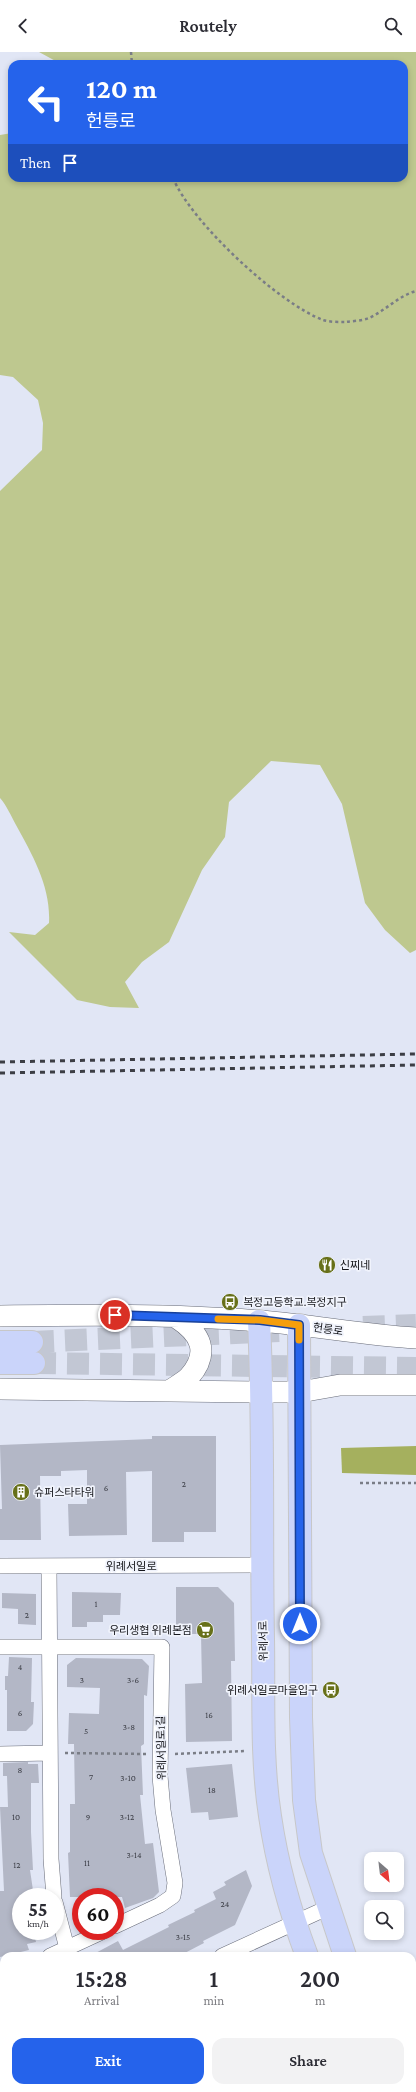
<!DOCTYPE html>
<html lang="en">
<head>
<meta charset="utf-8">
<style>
	:root { --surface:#fff; --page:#f2f2f3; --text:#2b2b33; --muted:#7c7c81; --accent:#2563eb }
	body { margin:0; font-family:"Crimson Pro","Noto Sans KR",serif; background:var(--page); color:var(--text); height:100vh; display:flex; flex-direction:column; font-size:15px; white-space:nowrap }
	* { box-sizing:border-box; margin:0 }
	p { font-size:13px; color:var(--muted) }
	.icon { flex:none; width:22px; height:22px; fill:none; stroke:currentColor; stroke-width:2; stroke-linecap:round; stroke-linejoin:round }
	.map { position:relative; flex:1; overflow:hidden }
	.drawer { position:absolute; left:0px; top:1900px; width:416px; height:140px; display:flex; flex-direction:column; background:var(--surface); border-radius:12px 12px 0 0; box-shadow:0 2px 6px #0003 }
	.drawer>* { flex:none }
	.banner { position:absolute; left:8px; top:8px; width:400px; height:122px; border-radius:12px; box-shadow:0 2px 6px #0003; background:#2563eb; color:#fff; overflow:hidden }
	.needle { width:26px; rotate:152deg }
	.controls { position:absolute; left:364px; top:1800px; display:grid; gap:8px }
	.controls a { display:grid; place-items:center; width:40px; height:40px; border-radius:8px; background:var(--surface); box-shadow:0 2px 6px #0003; font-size:20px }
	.speed { position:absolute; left:12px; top:1836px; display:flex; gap:8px; font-size:20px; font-weight:700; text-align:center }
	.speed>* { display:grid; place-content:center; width:52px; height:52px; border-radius:50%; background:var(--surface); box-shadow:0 2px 6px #0003; line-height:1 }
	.speed small { font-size:10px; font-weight:400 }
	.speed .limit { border:6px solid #d22; background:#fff; color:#111 }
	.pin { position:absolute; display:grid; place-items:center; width:34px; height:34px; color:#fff; margin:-17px; border:2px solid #fff; border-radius:50%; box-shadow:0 1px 4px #0007 }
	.me { position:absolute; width:44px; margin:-22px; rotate:0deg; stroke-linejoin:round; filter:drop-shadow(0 0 3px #0008) }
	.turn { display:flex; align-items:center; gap:14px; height:84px; padding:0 12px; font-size:18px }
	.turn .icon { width:52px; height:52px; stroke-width:2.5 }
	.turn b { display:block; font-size:28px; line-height:34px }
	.then { display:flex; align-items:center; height:38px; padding:0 12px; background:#0003; gap:8px; font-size:15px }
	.eta { display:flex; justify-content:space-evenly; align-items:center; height:68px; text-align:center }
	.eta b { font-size:24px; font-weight:600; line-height:28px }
	.button { display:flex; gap:8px; margin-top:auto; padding:8px 12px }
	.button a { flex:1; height:46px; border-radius:12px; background:var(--accent); color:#fff; font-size:16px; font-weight:600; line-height:46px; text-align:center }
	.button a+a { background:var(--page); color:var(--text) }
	header { display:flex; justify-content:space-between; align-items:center; height:52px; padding:0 12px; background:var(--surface); font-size:18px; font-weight:600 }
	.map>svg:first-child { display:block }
	.green { fill:#bec88f }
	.water { fill:#a5b05e }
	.building { fill:#b3b7c6 }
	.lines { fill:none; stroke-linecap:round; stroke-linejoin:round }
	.primary-tunnel { stroke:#c2c7d4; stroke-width:22; stroke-dasharray:22 11; stroke-linecap:butt }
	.street-casing { stroke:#686c79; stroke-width:16 }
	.secondary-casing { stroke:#686c79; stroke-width:22 }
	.primary-casing { stroke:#c7c7c8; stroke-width:24 }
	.path { stroke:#7a7d86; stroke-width:2.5; stroke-dasharray:3 3; stroke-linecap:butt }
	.street { stroke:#fff; stroke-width:15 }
	.secondary { stroke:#fff; stroke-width:21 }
	.primary { stroke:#cad4fa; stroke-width:22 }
	.rail { stroke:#3c3e45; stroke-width:3; stroke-dasharray:5 5; stroke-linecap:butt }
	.route-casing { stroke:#184099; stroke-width:10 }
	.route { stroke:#2563eb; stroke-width:7 }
	.slow { stroke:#f59e0b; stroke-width:7 }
	.labels { text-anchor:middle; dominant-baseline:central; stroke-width:3.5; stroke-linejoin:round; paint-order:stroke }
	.number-label { font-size:9px; fill:#3c3e46 }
	.poi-label { font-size:11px; fill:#15161b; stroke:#f0f3fc; text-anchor:start }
	.street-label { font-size:11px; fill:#15161b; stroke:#f0f3fc }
</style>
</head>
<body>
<header><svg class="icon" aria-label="back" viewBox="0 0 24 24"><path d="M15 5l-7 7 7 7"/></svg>Routely<svg class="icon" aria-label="search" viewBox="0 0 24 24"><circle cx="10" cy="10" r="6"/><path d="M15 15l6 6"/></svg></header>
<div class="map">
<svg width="416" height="2040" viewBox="0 0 416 2040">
	<rect width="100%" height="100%" fill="#e1e6f5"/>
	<!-- green -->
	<path class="green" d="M39,0H416V898L410,901L385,878L365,851L342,752L320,713L271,709L229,750L225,785L202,818L169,890L142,910L125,930L139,956L110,955L77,948L9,880L35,883L49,871C51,835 33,804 16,773C11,764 7,754 0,746V439L42,398L43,371L38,348L13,325L0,323V83L12,81V126H404V12H61Z"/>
	<!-- water -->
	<path class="water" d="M416,1394V1423L342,1421L341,1396Z"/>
	<!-- building -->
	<path class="building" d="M152,1384H216V1480H184V1490H152V1419L126,1420L127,1483L69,1484L68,1452H87V1418L61,1419V1424H40L41,1488H0V1457H2L0,1393L152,1387Z
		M176,1535H218L234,1551L235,1609H231L232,1689L186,1690L185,1632L202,1631L201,1582H176Z
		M72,1540L121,1541L120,1563H103V1570H87V1575H72Z
		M2,1541L36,1542V1573L18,1572V1557L2,1556Z
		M9,1605L32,1606L31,1650H34L33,1672L26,1679H7V1638H5V1624H8Z
		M76,1606L142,1607L149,1614L147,1644L144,1643V1692L141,1694L143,1743H140L145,1792L153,1791L159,1840L153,1846L125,1856L122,1845H70L68,1801L70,1800V1752H75L74,1692H68L69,1661L99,1662L100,1636L67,1635V1613Z
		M28,1710V1712H38L39,1731H31V1780L33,1818H30L34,1845H21V1879H33L36,1890L27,1892L29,1898L0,1905V1839H4L0,1755H8L7,1724H3V1711Z
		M232,1712L238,1765L209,1768L208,1760L191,1761L186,1716Z
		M246,1818L252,1834L235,1873L203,1889L204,1891L179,1904H90L118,1889L123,1898L169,1875L168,1873L195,1860L194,1858L216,1847L213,1840L226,1833L224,1830Z"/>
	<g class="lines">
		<!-- primary-tunnel -->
		<path class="primary-tunnel" d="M363,1275L416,1273
			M32,1290L279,1279
			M34,1311L416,1316"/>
		<defs>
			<path id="street" d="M0,1514L262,1513
				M49,1514L51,1807L54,1845
				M0,1595H162L160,1724L163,1758L175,1831L173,1844L160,1853L115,1874
				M0,1702L50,1701
				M55,1850L69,1904
				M50,1904L104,1879
				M222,1904L327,1856
				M0,1928L4,1926
				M0,2009L4,2007
				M129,2036L131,2040
				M249,2036L250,2040
				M107,2040L115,2036"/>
			<path id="secondary" d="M0,1264C86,1263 174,1262 260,1269C312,1273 364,1283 416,1286
				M0,1337L263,1340H300L340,1333H416
				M169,1339C175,1335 184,1330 189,1325C211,1300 200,1281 177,1266"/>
			<path id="primary" d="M259,1269C264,1375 261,1481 263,1587C264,1646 261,1706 270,1764C277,1812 290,1859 307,1904
				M299,1273L301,1665L304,1748L311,1801L345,1904
				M0,1290H32
				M0,1311H34
				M371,2036L373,2040
				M411,2036L413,2040"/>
		</defs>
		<!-- street casing -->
		<use href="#street" class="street-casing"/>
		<!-- secondary casing -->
		<use href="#secondary" class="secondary-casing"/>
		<!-- primary casing -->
		<use href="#primary" class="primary-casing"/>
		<!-- path -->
		<path class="path" d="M131,0L132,12
			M173,126C191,170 278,251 323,268C329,270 338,270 345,270C352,269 362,269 369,266C385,259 398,244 416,239
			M360,1431H416
			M65,1701L146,1702
			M175,1702L246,1699
			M322,2040L329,2036"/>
		<!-- street -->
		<use href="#street" class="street"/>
		<!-- secondary -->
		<use href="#secondary" class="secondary"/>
		<!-- primary -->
		<use href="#primary" class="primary"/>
		<!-- rail -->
		<path class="rail" d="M0,1010L416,1002
			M0,1021L416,1013"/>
	</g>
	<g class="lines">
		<defs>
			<path id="route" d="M115,1263L260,1268L299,1273L300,1572"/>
		</defs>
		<!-- route casing -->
		<use href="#route" class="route-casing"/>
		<!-- route -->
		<use href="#route" class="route"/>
		<!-- slow -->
		<path class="slow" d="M218,1267L260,1268L299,1273V1288"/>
	</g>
	<!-- icons -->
	<defs>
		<symbol id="restaurant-disc" viewBox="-11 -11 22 22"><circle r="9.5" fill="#677019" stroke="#f0f3fc"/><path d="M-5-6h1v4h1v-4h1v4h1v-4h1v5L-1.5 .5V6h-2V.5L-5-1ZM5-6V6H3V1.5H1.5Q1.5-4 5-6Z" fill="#fff"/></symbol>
		<symbol id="bus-disc" viewBox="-11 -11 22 22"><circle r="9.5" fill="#677019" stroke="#f0f3fc"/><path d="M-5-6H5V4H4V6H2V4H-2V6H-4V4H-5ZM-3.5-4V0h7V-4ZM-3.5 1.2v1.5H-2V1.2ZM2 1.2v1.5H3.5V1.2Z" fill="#fff"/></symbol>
		<symbol id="building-disc" viewBox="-11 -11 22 22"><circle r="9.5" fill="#677019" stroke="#f0f3fc"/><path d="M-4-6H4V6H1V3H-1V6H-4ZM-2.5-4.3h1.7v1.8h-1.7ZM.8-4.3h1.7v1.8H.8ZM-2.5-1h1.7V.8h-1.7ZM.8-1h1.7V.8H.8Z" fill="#fff"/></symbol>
		<symbol id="supermarket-disc" viewBox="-11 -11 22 22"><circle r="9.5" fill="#677019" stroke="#f0f3fc"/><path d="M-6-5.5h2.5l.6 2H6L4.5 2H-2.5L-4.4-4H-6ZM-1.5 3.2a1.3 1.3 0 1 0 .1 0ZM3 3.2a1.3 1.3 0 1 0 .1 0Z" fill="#fff"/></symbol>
	</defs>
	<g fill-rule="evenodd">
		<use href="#restaurant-disc" x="317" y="1203" width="20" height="20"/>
		<use href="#bus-disc" x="220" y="1240" width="20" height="20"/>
		<use href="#building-disc" x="11" y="1430" width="20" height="20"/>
		<use href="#supermarket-disc" x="195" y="1568" width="20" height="20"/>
		<use href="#bus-disc" x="321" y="1628" width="20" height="20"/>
	</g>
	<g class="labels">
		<!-- number labels -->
		<g class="number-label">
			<text x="184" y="1432">2</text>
			<text x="106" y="1436">6</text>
			<text x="96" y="1552">1</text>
			<text x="27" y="1563">2</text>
			<text x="20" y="1615">4</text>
			<text x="82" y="1628">3</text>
			<text x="133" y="1628">3-6</text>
			<text x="20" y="1661">6</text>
			<text x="209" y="1663">16</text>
			<text x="129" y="1675">3-8</text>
			<text x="86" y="1679">5</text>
			<text x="20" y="1718">8</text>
			<text x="91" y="1725">7</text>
			<text x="128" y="1726">3-10</text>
			<text x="212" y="1738">18</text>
			<text x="16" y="1765">10</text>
			<text x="88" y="1765">9</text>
			<text x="127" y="1765">3-12</text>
			<text x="134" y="1803">3-14</text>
			<text x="87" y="1811">11</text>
			<text x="17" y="1813">12</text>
			<text x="225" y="1852">24</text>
			<text x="183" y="1885">3-15</text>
		</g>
		<!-- poi labels -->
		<g class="poi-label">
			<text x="340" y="1213">신찌네</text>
			<text x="243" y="1250">복정고등학교.복정지구</text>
			<text x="34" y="1440">슈퍼스타타워</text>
			<text x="192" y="1578" text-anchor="end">우리생협 위례본점</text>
			<text x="318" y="1638" text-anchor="end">위례서일로마을입구</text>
		</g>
		<!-- street labels -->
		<g class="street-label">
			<text transform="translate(328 1277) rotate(8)">헌릉로</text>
			<text x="131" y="1514">위례서일로</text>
			<text transform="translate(263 1589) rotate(-91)">위례서로</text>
			<text transform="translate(161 1696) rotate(-91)">위례서일로1길</text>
		</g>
	</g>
</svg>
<div class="controls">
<a><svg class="needle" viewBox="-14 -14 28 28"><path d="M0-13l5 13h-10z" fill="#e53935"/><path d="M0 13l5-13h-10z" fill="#7c7c81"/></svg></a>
<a><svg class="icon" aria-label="search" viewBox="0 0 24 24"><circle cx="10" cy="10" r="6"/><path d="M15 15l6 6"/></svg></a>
</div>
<div class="speed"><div>55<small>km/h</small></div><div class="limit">60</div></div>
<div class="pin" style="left:115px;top:1263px;background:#d93025"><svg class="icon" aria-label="arrive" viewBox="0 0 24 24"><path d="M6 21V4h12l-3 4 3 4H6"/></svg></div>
<svg class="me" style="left:300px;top:1572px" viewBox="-20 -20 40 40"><circle r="17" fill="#2563eb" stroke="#fff" stroke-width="3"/><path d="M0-11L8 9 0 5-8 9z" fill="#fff"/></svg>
<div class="banner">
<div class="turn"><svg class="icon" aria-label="left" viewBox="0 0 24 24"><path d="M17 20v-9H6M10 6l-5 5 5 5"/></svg><div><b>120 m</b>헌릉로</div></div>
<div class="then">Then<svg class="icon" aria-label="arrive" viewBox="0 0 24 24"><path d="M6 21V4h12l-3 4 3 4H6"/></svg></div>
</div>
<section class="drawer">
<div class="eta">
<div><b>15:28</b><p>Arrival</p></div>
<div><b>1</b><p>min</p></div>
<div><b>200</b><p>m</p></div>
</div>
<div class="button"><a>Exit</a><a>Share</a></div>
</section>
</div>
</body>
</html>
